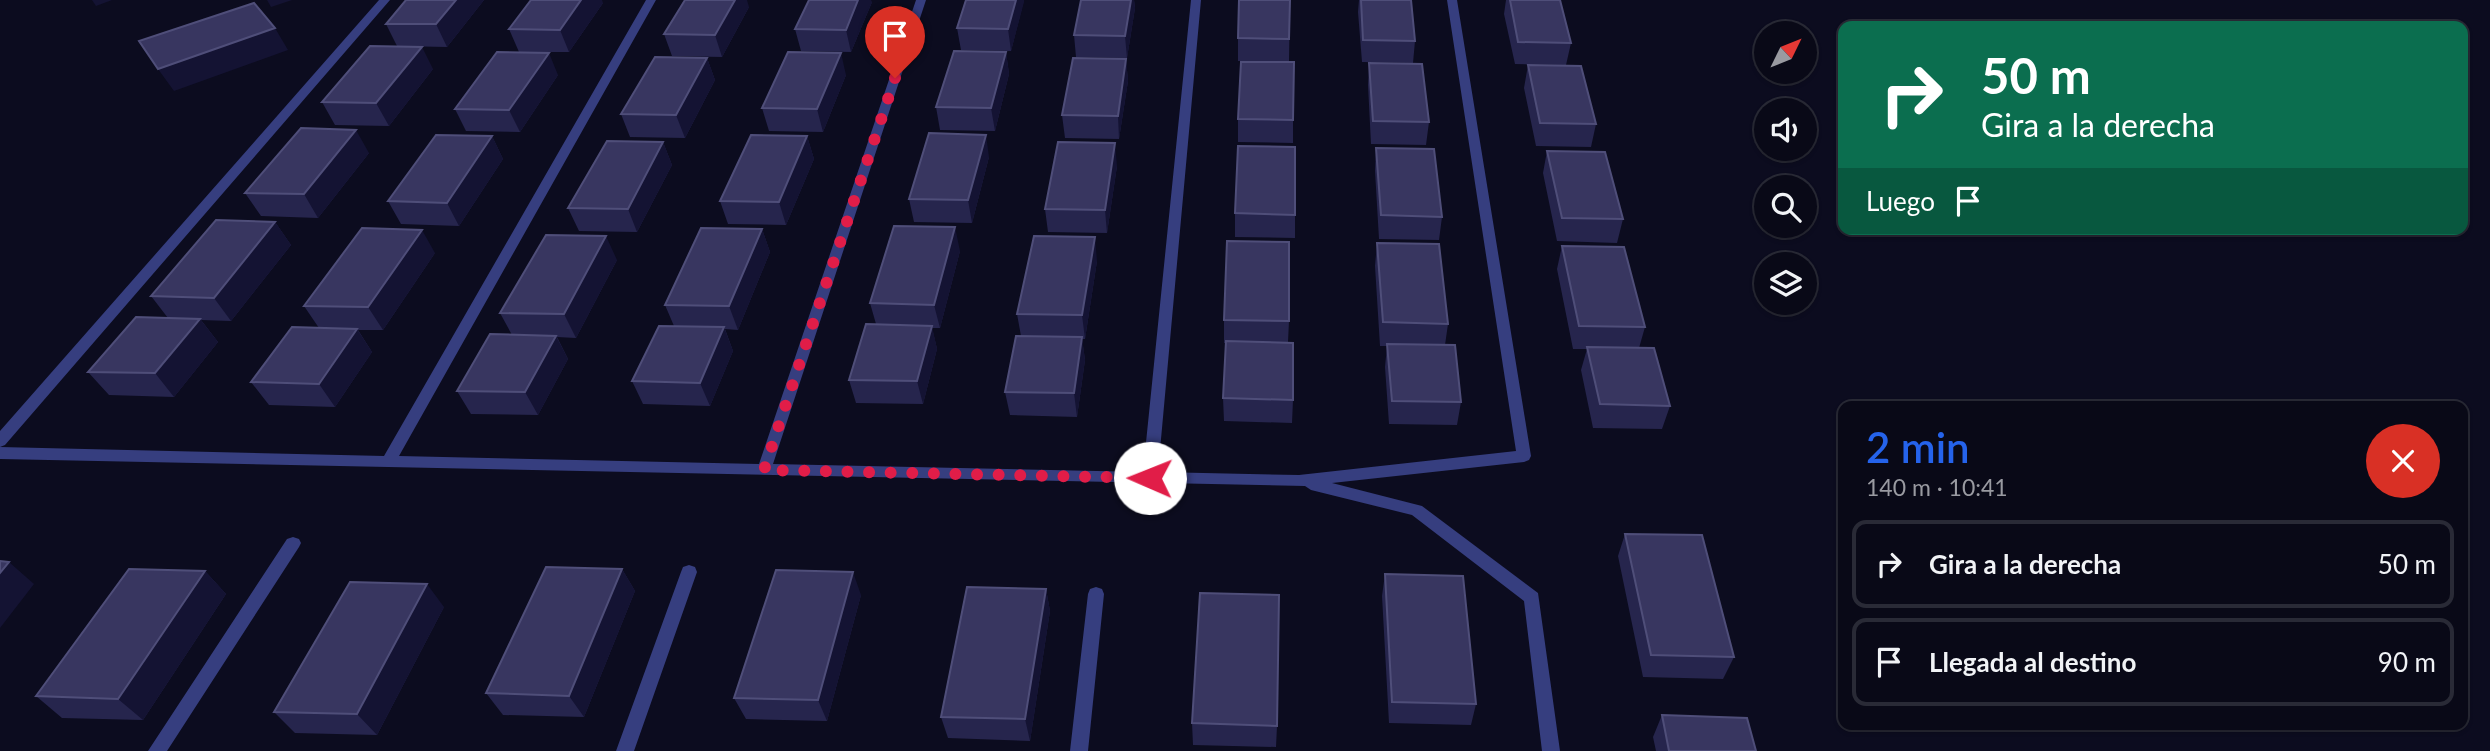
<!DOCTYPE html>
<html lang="es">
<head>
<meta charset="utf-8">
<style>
	:root { --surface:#090917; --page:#121220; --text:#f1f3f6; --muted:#999aa1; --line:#292a36; --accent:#2563eb }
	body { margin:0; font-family:Lato,sans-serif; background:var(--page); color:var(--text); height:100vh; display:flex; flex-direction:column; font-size:26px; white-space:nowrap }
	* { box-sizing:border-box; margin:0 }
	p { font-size:23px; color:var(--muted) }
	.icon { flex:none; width:38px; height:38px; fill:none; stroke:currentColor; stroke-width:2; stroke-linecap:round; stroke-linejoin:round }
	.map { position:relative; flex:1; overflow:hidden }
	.side { position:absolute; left:1838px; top:401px; width:630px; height:329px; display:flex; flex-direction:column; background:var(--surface); border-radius:14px; box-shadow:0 2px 5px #0004,0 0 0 2px var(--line) }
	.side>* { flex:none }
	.banner { position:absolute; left:1838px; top:21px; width:630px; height:214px; border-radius:14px; box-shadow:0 2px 5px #0004,0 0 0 2px var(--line); background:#0b6e4f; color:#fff; overflow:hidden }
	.needle { width:46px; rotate:47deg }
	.buttons { position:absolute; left:1754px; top:21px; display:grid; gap:14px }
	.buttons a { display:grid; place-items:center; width:63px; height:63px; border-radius:50%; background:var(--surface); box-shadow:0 2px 5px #0004,0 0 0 2px var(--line); font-size:35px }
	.pin { position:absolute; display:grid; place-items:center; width:60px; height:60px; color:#fff; margin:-72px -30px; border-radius:50% 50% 50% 0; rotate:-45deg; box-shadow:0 0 7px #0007 }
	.pin .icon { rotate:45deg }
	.me { position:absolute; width:77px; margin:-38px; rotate:271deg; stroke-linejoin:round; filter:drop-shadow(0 0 5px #0008) }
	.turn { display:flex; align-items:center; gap:24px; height:147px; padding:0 28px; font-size:32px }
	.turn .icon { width:91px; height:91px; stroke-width:2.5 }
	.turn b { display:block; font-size:49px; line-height:60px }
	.then { display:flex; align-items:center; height:66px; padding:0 28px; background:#0003; gap:14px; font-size:26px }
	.round { display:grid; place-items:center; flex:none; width:74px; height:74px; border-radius:37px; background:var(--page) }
	.overview { display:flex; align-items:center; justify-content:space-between; height:119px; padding:0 28px }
	h1 { font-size:42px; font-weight:600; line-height:52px; color:var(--accent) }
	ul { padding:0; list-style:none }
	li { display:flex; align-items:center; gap:21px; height:88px; margin:0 14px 10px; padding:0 14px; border:4px solid var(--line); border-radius:14px }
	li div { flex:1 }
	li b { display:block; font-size:26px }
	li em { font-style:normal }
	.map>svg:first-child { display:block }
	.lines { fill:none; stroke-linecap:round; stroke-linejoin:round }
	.minor { fill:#363e7f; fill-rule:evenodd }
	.wall { fill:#26254d }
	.shaded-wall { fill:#141333 }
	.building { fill:#383660; stroke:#4f4e79; stroke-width:2 }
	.route { stroke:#e11d48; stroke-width:12; stroke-dasharray:0 21.6 }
</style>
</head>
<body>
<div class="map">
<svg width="2490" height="751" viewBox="0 0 2490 751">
	<rect width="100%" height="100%" fill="#0c0c1f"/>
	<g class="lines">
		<!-- minor -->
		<path class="minor" d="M379,0H390L5,445L0,447V431Z
			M646,0H656L399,456L759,464L916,0H926L773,464L1143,472L1191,0H1201L1158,472L1299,475L1516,451L1447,0H1457L1531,456L1529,460L1524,462L1332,483L1422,506L1538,593L1560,751H1542L1524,601L1412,515L1311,490L1305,486L0,459V447L384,456Z
			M293,537L299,539L301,543L299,547L167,751H148L287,539Z
			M689,565L695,567L697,572L634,751H616L681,572L683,567Z
			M1096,587L1102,589L1104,594L1088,751H1070L1088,594L1090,589Z"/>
	</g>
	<!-- wall -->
	<path class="wall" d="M406,0H484L447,47L397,46L386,24Z
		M966,0H1024L1011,51L961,50L957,28Z
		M1081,0H1134L1135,8L1127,58L1076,57L1074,35Z
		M1290,0L1289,61H1238V38Z
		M1359,0H1411L1415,41L1413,63L1362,62L1358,12Z
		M1506,0H1560L1571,43L1566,65L1515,64L1504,14Z
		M872,2L851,52L801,51L795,29Z
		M603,3L569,52H519L509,29Z
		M749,7L722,57L672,56L664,34Z
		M1006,52L1009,74L995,131L940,130L936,107Z
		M707,58L715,80L685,138L630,137L621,114Z
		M1126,59L1128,81L1119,139L1065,138L1062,115Z
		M1369,63L1429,122L1426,145L1371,144L1368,85Z
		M1528,65L1596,124L1591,147L1536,146L1524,88Z
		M433,69L389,126L335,125L322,102Z
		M558,75L520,132L466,131L455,109Z
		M846,75L823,132L769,131L762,108Z
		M1238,119L1293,120V143L1238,142Z
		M492,136L503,159L459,226L401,224L388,201Z
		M807,136L814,159L786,225L728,224L720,201Z
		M663,142L672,165L637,232L579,231L568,208Z
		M1376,148L1442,217L1439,240L1379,239L1375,171Z
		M1547,151L1623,219L1617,243L1557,241L1543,173Z
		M369,153L318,218L261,216L245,193Z
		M989,157L972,223L914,222L909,199Z
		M1117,166L1107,233L1048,232L1045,209Z
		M1235,213L1295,215V238L1235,237Z
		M275,222L291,245L231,321L201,320L218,342L174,397L109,395L88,372L168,318L151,296Z
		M762,229L770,252L738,330L725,329L733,351L710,406L643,404L632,381L674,326L665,305Z
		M1377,243L1448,324L1445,345L1461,402L1457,425L1389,424L1385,367L1387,346H1380L1375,266Z
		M1562,246L1645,327L1639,348L1670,406L1662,429L1593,428L1581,370L1587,349H1573L1557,269Z
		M960,251L940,328H932L937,349L923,404L856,403L849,380L876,324L870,303Z
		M435,253L383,330H358L372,352L335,407L269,405L251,382L319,328L304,306Z
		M617,260L576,338L557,337L568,359L538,415L471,414L457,391L512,335L500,313Z
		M1097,261L1085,339H1082L1085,360L1077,417L1010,415L1005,392L1021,336L1017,314Z
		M1224,320L1289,321L1288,342L1293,400L1292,423L1224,421L1223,398L1226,343H1224Z
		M1625,534L1734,657L1723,679L1643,677L1618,556Z
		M622,569L635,591L584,717L503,715L486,693Z
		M205,571L226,594L143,720L62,718L36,696Z
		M1385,574L1476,704L1471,725L1389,723L1382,596Z
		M1046,589L1050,611L1030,741L948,738L941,717Z
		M861,595L827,721L746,719L734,698Z
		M444,607L377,735L295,733L274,712Z
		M1662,715L1756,751H1656L1653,737Z
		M1192,723L1277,726L1276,747L1193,745Z"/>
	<!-- shaded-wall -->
	<path class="shaded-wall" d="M92,0H112L96,6Z
		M267,0H292L271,7Z
		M456,0H484L447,47L436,24Z
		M581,0H602L603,3L569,52L560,30Z
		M735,0H747L749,7L722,57L715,35Z
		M858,0H871L872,2L851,52L846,30Z
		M1016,0H1024V2L1011,51L1008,29Z
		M1131,0H1134L1135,8L1127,58L1125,36Z
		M275,28L288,50L174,91L158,69Z
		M422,47L433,69L389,126L376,103Z
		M1006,52L1009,74L995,131L991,108Z
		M549,53L558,75L520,132L509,110Z
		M841,53L846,75L823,132L817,109Z
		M707,58L715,80L685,138L676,115Z
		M1126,59L1128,81L1119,139L1118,116Z
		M356,130L369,153L318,218L304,194Z
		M986,135L989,157L972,223L968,200Z
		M492,136L503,159L459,226L447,203Z
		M807,136L814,159L786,225L779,202Z
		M663,142L672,165L637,232L628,209Z
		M1115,143L1117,166L1107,233L1105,210Z
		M275,222L291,245L231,321L214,298Z
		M955,227L960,251L940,328L934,305Z
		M762,229L770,252L738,330L729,306Z
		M422,230L435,253L383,330L368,307Z
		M606,236L617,260L576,338L564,314Z
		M1095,237L1097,261L1085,339L1082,315Z
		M200,319L218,342L174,397L155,373Z
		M932,326L937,349L923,404L917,381Z
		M724,327L733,351L710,406L700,383Z
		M357,329L372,352L335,407L319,384Z
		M556,336L568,359L538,415L525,392Z
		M1082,337L1085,360L1077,417L1074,393Z
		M9,562L34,584L0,628V573Z
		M622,569L635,591L584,717L569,696Z
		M205,571L226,594L143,720L118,699Z
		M853,572L861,595L827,721L818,700Z
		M427,584L444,607L377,735L357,714Z
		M1046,589L1050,611L1030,741L1025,719Z"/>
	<!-- building -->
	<path class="building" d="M406,0H456L436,24H386Z
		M531,0H581L560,30L509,29Z
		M685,0H735L715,35L664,34Z
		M809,0H858L846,30L795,29Z
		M966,0H1016L1008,29L957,28Z
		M1081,0H1131L1125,36L1074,35Z
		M1239,0H1290L1289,39L1238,38Z
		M1361,0H1411L1415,41L1363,40Z
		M1510,0H1560L1571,43L1518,42Z
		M254,3L275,28L158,69L139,41Z
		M370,46L422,47L376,103L322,102Z
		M954,51L1006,52L991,108L936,107Z
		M497,52L549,53L509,110L455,109Z
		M788,52L841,53L817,109L762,108Z
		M655,57L707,58L676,115L621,114Z
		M1073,58L1126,59L1118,116L1062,115Z
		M1241,62H1294L1293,120L1238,119Z
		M1369,63L1422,64L1429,122L1373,121Z
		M1528,65L1581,66L1596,124L1540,123Z
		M301,128L356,130L304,194L245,193Z
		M929,133L986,135L968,200L909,199Z
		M436,135L492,136L447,203L388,201Z
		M751,135L807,136L779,202L720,201Z
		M607,141L663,142L628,209L568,208Z
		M1058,142L1115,143L1105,210L1045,209Z
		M1238,146L1295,147V215L1235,213Z
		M1376,148L1434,149L1442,217L1381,215Z
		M1547,151L1605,152L1623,219L1562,218Z
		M216,220L275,222L214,298L151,296Z
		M894,226L955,227L934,305L870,303Z
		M362,228L422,230L368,307L304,306Z
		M701,228L762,229L729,306L665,305Z
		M546,235L606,236L564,314L500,313Z
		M1034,236L1095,237L1082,315L1017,314Z
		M1227,241L1289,242V321L1224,320Z
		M1377,243L1439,244L1448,324L1383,322Z
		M1562,246L1624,247L1645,327L1579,326Z
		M136,317L200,319L155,373L88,372Z
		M866,324L932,326L917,381L849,380Z
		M659,326L724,327L700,383L632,381Z
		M292,327L357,329L319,384L251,382Z
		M490,334L556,336L525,392L457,391Z
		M1016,336L1082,337L1074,393L1005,392Z
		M1226,341L1293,343V400L1223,398Z
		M1387,344L1455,345L1461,402L1392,401Z
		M1587,347L1654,348L1670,406L1600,404Z
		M1625,534L1702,535L1734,657L1651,655Z
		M0,561L9,562L0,573Z
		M546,567L622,569L569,696L486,693Z
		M129,569L205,571L118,699L36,696Z
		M776,570L853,572L818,700L734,698Z
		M1385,574L1463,576L1476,704L1392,702Z
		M350,582L427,584L357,714L274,712Z
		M967,587L1046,589L1025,719L941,717Z
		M1200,593L1279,595L1277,726L1192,723Z
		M1662,715L1747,718L1756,751H1669Z"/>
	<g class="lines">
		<!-- route -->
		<path class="route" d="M895,78L764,470L1150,478"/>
	</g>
</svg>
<div class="buttons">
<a><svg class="needle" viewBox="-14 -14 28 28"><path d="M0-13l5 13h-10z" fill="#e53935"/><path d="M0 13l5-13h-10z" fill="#999aa1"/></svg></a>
<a><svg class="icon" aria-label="sound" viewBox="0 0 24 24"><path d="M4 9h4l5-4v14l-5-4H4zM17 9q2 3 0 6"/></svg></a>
<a><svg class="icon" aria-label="search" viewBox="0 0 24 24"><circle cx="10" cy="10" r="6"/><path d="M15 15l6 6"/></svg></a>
<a><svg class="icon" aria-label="layers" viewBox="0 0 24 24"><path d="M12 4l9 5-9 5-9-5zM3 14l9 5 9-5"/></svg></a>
</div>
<div class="pin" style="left:895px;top:78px;background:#d93025"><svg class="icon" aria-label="arrive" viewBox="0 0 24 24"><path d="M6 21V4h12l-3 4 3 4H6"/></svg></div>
<svg class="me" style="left:1150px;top:478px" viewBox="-20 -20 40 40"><circle r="19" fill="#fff"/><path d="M0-13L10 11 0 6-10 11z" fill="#e11d48"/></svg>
<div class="banner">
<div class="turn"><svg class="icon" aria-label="right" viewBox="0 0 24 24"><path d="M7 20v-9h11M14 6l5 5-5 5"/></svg><div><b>50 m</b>Gira a la derecha</div></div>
<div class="then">Luego<svg class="icon" aria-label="arrive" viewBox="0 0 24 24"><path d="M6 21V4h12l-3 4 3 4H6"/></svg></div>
</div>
<section class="side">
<div class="overview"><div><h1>2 min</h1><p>140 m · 10:41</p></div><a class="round" style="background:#d93025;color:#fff"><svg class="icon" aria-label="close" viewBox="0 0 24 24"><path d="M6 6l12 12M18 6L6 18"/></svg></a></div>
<ul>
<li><svg class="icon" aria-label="right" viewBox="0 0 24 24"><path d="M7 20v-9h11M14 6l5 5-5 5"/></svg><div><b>Gira a la derecha</b></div><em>50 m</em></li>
<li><svg class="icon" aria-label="arrive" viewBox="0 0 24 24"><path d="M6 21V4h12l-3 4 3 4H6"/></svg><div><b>Llegada al destino</b></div><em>90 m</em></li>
</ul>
</section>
</div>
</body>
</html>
